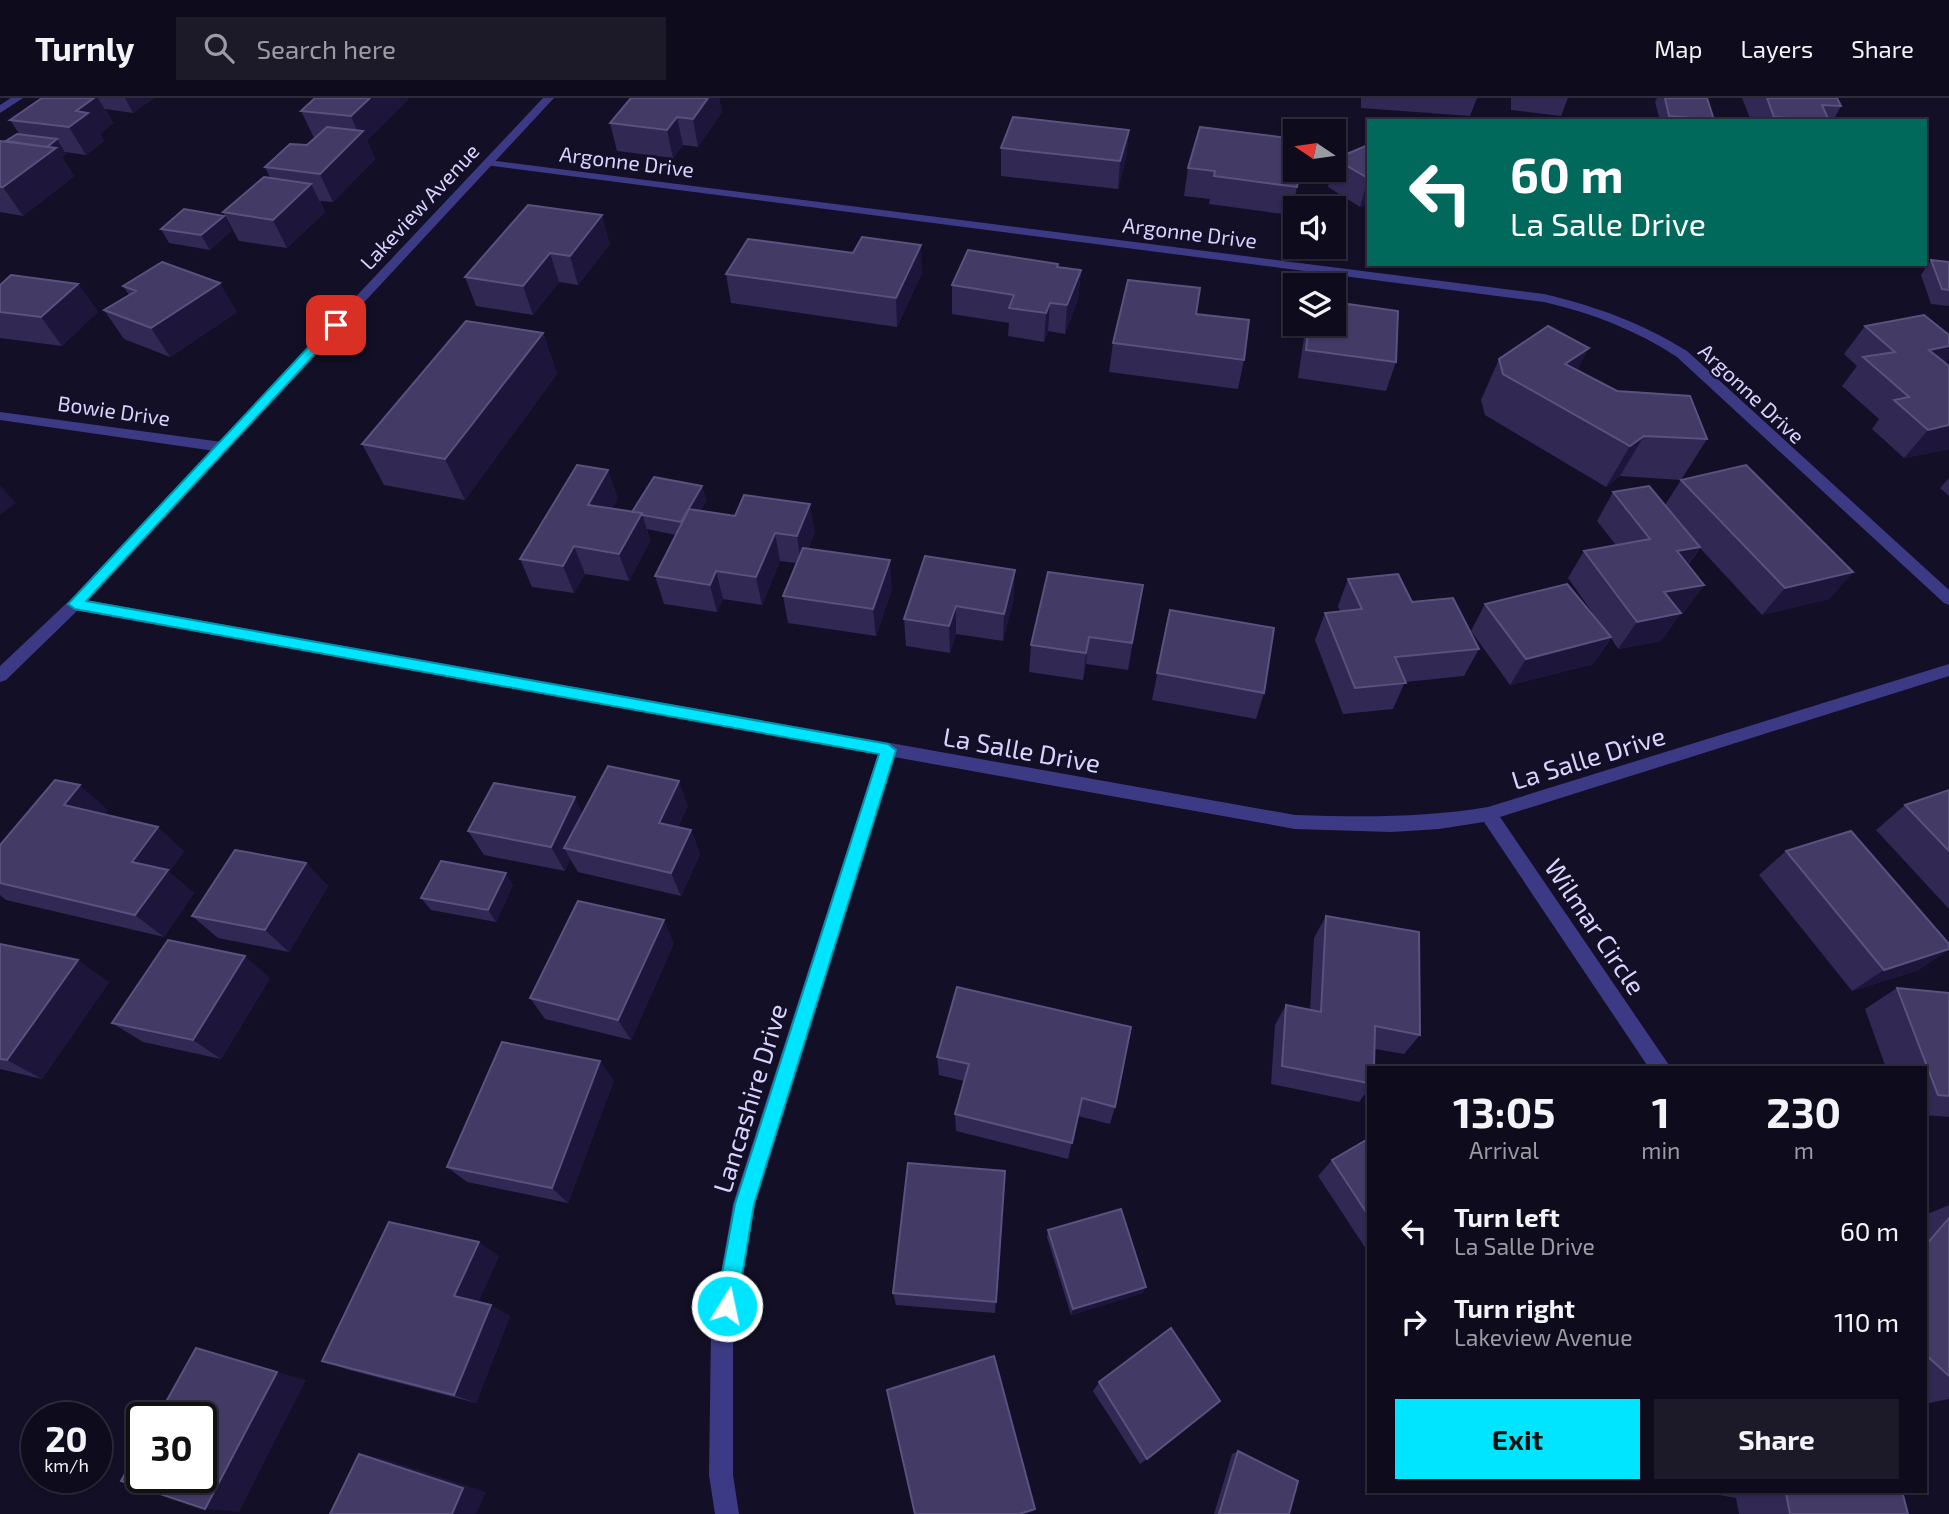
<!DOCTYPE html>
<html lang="en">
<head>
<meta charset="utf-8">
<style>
	:root { --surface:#0e0b1c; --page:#1c1929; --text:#f1f3f6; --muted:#9b9ba3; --line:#2e2b3b; --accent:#00e5ff }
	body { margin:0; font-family:"Exo 2",sans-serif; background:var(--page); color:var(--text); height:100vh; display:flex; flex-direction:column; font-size:26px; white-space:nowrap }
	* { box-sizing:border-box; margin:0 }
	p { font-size:23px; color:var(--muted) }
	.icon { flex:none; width:38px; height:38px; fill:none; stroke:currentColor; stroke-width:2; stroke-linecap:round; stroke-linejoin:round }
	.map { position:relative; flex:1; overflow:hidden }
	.panel { position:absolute; left:1367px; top:968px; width:560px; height:427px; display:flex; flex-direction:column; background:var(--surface); border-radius:0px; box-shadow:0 2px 5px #0004,0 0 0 2px var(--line) }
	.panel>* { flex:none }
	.guide { position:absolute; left:1367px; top:21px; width:560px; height:147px; border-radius:0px; box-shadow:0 2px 5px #0004,0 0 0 2px var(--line); background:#00695c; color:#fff; overflow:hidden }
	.needle { width:46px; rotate:283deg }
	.fabs { position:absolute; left:1283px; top:21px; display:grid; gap:14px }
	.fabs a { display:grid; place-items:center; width:63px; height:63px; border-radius:0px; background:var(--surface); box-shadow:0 2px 5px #0004,0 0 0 2px var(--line); font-size:35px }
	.speed { position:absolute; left:21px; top:1304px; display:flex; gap:14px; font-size:35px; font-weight:700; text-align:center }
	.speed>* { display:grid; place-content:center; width:91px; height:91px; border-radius:50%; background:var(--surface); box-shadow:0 2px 5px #0004,0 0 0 2px var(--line); line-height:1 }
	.speed small { font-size:18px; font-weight:400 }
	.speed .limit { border:4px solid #111; border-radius:10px; background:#fff; color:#111 }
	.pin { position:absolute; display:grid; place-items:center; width:60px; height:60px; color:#fff; margin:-30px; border-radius:14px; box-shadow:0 4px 10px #0006 }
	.me { position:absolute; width:77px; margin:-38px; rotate:10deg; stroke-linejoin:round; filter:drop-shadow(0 0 5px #0008) }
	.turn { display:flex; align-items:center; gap:24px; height:147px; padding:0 28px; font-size:32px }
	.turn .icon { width:91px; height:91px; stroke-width:2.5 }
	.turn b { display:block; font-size:49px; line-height:60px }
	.eta { display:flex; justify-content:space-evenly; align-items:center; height:119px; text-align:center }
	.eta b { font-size:42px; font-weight:700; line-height:49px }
	.cta { display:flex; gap:14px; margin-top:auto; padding:14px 28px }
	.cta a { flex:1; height:80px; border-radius:0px; background:var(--accent); color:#111; font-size:28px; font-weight:700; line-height:80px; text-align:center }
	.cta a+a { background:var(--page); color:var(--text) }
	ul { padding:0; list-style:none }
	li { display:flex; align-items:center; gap:21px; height:91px; padding:0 28px }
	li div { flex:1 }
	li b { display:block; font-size:26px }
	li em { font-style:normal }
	header { display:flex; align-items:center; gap:42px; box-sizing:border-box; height:98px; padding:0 35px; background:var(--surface); border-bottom:2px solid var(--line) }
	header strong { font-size:33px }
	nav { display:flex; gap:38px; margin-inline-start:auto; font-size:24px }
	.search { width:490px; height:63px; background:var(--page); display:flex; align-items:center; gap:18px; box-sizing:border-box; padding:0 24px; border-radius:0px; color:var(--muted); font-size:26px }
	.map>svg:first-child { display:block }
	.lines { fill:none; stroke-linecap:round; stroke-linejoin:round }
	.minor { fill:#3d3a85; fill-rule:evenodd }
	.tertiary { fill:#3d3a85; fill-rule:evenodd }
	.wall { fill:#312854 }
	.shaded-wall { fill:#1d163a }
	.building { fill:#433a66; stroke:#5a527e; stroke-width:2 }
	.route { fill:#00e5ff; stroke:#0095a6; stroke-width:2 }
	.labels { text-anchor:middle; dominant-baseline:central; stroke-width:5; stroke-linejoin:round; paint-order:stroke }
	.far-street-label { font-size:21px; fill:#d9d4ff; stroke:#130f26 }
	.street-label { font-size:26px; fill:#d9d4ff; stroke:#130f26 }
</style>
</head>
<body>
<header>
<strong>Turnly</strong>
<div class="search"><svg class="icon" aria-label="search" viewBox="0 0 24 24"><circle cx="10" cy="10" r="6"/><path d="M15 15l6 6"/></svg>Search here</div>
<nav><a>Map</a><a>Layers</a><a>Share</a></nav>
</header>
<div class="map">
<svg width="1949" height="1416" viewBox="0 0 1949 1416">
	<rect width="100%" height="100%" fill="#130f26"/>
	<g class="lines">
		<!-- minor -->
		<path class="minor" d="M11,0H23L0,15V7Z
			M489,62L1544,196C1595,208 1642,225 1687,253L1949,492V507L1944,505L1677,259C1636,232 1592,215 1544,204L485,67L484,65Z
			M0,314L222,344L229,349L222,354L0,322Z
			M75,500L1295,717C1360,719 1424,720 1488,709L1949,566V578L1500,719L1671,970H1649L1484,724L1439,731L1392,734L1295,731L894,659L755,1106L733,1234V1377L739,1416H715L709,1377L711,1234L733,1106L878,656L75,512L67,506Z"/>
		<!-- tertiary -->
		<path class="tertiary" d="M543,0H554L80,510L6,582L0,584V568L70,502Z"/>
	</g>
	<!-- wall -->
	<path class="wall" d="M42,0H154L133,15L105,11L113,25L100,36L104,43L86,57L65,54L66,56L62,59L74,78L23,118L0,114V43H6L20,37L10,22Z
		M631,0H719L722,14L698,49L683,47L673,60L617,53L610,25Z
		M1361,0H1477L1470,18L1361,10Z
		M1511,0H1568L1561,18L1511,12Z
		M1657,0H1707L1714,22L1660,23L1655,4Z
		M1742,0H1837L1841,8L1833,23H1751Z
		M408,1L367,42L375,61L333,104L320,103L325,114L287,150L239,143L223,114L270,80L265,69L307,47L314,40L301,13Z
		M1200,29L1297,89L1291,117L1209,106L1210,101L1184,98L1188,70Z
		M1129,32L1126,60L1118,91L1001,78V50Z
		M1368,47V105L1360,109L1328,89L1332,72H1334L1335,61Z
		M528,107L610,146L578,187L559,184L533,217L476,208L465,179Z
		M161,131L232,132L210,152L169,145Z
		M1931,162L1949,164V208L1931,206L1921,177Z
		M1058,166V169L1081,172L1078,201L1065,236L1048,233L1044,244L1008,238L1009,225L952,216V187Z
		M922,175L897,229L731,205L726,176Z
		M78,186L98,214L62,248L0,240V187Z
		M123,188L237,214L170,259L124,241L104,212L129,197Z
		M1196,216L1244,262L1238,291L1109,274L1113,245Z
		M1306,226H1334L1396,264L1386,293L1298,280Z
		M1865,228L1949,237V260L1945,265L1949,268V351L1904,360L1872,331L1879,321L1842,288L1857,268L1844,256Z
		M543,235L557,276L465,402L384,387L362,346Z
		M1499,261L1577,272L1707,341L1681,382L1620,378L1606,389L1485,317L1481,302Z
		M1949,380V398L1940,390Z
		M1681,382L1853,474L1829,501L1762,517L1700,450L1688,467L1704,487L1684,514L1681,515L1661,543L1618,551L1611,540L1593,566L1510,587L1471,533L1485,506L1604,531L1568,480L1584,453L1616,447L1597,423L1613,394L1665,407Z
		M702,388L706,403L701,412L815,434L808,451L892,490L876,538L788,525L783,498L796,465L780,463L762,507L723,501L717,514L664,506L655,478L676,437L647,431L650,443L629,483L585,476L574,495L532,489L520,461L618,400L612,410L632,414Z
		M925,458L1014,500L1003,543L956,536L950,555L906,548L904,521Z
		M1348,481L1412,504L1479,551L1464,578L1405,584L1393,611L1343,616L1315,542L1325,515L1340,513L1338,508Z
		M1143,487L1128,572L1086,566L1083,582L1029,574L1031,547Z
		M1170,512L1264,595L1256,621L1152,602Z
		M1949,692V811L1876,732L1905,707Z
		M688,708L678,729L691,732L700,756L681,798L578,774L570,761L565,773L484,757L468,733L583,715Z
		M108,712L104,716L184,753L169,774L194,795L164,839L6,802L0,797V747Z
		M1786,753L1919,872L1852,893L1759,777Z
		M306,765L328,788L289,854L218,840L192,818Z
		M513,787L496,824L431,812L421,800Z
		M1326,818L1420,937L1404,956L1375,951L1368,970V992L1359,1004L1271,986L1275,927L1286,907L1310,912L1314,840Z
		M674,845L631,942L545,921L530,900Z
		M0,846L109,884L42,981L0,971Z
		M270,880L221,961L143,944L112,925Z
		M957,889L1115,1009L1110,1026L1078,1018L1068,1061L956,1033L955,1016L964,983L939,977L937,959Z
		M1897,890L1949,895V1019L1925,1017V970H1886L1865,911Z
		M614,982L568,1105L467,1084L447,1069Z
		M1368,1041V1154L1318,1078L1332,1062Z
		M1005,1073L995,1215L896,1207L893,1195Z
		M1949,1107V1301L1929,1305L1925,1302V1117Z
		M1048,1132L1143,1195L1071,1217L1047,1139Z
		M499,1158L478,1204L510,1218L476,1305L349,1272L322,1263Z
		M1099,1284L1147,1361L1140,1366L1093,1293Z
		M1238,1353L1289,1416H1214L1232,1356Z
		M1697,1393H1902L1908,1416H1739L1736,1400Z"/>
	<!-- shaded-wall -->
	<path class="shaded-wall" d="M94,0H98L113,25L100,36L104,43L86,57L69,29L76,13Z
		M125,0H154L133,15Z
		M370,0H408V1L367,42L375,61L333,104L320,76L359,37L351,18Z
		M708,0H719L722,14L698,49L693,21Z
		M677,19L683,47L673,60L667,32Z
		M1129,32L1126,60L1118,91L1120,63Z
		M57,41L66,56L62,59L74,78L23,118L3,89L44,51Z
		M1368,80V105L1360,109Z
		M311,86L325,114L287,150L273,122Z
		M602,117L610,146L578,187L570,158Z
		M224,118L232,132L210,152L201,137Z
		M921,147L922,175L897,229L896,200Z
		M550,155L559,184L533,217L523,188Z
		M1081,172L1078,201L1065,236L1067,207Z
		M220,185L237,214L170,259L151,230Z
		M78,186L98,214L62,248L41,219Z
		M1050,205L1048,233L1044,244L1046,215Z
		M543,235L557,276L465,402L445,361Z
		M1949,248V260L1937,275L1929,252Z
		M1589,250L1568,291L1565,266Z
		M1949,327V351L1904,360L1928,332Z
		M1644,338L1620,378L1606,389L1630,348Z
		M608,372L618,400L598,435L588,407Z
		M0,387L16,405L0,417Z
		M702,388L706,403L685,439L681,424Z
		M810,406L815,434L801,466L797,438Z
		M642,415L650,443L629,483L619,456Z
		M775,435L780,463L762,507L756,479Z
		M574,448L585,476L574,495L563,468Z
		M1700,449L1680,477L1677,453Z
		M890,462L892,490L876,538L873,511Z
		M1015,472L1014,500L1003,543L1004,516Z
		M716,473L723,501L717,514L710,487Z
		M1853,474L1829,501L1762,517L1785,490Z
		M1704,487L1684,514L1645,521L1664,494Z
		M956,508V536L950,555L949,528Z
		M1681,515L1661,543L1618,551L1637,524Z
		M1089,539L1086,566L1083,582L1086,555Z
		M1611,539L1593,566L1510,587L1526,561Z
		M679,683L688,708L669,749L659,725Z
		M80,687L108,712L93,732L64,707Z
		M575,699L587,724L564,750L570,761L565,773L551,749Z
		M158,729L184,753L169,774L194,795L164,839L135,817L132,764Z
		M691,732L700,756L681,798L671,775Z
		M306,765L328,788L289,854L265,832Z
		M506,775L513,787L496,824L488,812Z
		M664,822L674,845L631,942L618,922Z
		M1949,851V852L1919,872L1852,893L1884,872Z
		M245,858L270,880L221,961L193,942Z
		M78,862L109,884L42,981L7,962Z
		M600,963L614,982L568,1105L552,1090Z
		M479,1144L499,1158L476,1210L454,1198Z
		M1146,1189L1143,1195L1071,1217L1073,1211Z
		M491,1207L510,1218L476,1305L454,1297Z
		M277,1274L306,1282L239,1414L205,1411Z
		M359,1356L385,1361L486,1394L476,1416H452Z
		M1035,1411L1033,1414L1026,1416H1019Z"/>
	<!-- building -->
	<path class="building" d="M42,0H94L76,13L88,15L69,29L10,22Z
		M315,0H370L351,18L301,13Z
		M631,0H708L693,21L677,19L667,32L610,25Z
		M1665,0H1707L1714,22L1669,18Z
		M1767,0H1837L1841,8L1822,7L1829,23L1774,19Z
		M1013,19L1129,32L1120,63L1001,50Z
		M327,29L363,33L320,76L265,69L290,46L307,47Z
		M1200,29L1295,41V72H1301L1297,89L1214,78L1215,73L1188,70Z
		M17,36L57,41L47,49L6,43Z
		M0,43L56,50L3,89H0Z
		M1368,47V80L1335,61Z
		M264,79L311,86L273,122L223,114Z
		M528,107L602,117L570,158L550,155L523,188L465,179Z
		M184,111L224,118L201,137L161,131Z
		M862,139L921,147L896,200L726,176L748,141L853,155Z
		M968,152L1058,166L1057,169L1081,172L1067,207L1050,205L1046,215L1009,210L1014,197L952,187Z
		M1931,162L1949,164V192L1942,191Z
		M162,164L220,185L151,230L104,212L136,193L123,188Z
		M11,177L78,186L41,219L0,214V187Z
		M1128,182L1200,190L1196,216L1249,222L1244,262L1113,245Z
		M1334,204L1398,213L1396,264L1306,252L1309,226H1334Z
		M1924,217L1949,237V248L1929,252L1949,268V327L1928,332L1894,302L1909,299L1863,259L1895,254L1865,228Z
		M466,223L543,235L445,361L362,346Z
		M1548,228L1589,250L1565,266L1617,293L1690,298L1707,341L1644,338L1630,348L1503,276L1499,261Z
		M577,367L608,372L588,407L642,415L619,456L574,448L563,468L520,461Z
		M1746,367L1853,474L1785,490L1681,382Z
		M654,379L702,388L681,424L642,417V415L632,414Z
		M1649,388L1700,449L1677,453L1704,487L1664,494L1681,515L1637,524L1584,453L1650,441L1613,394Z
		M744,397L810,406L797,438L775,435L756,479L716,473L710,487L655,478L689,411L735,418Z
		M803,450L890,462L873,511L783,498Z
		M925,458L1015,472L1004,516L956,508L949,528L904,521Z
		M1048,474L1143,487L1132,545L1089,539L1086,555L1031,547Z
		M1398,476L1412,504L1453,500L1479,551L1395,559L1406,585L1355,590L1325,515L1362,511L1348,481Z
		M1567,486L1611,539L1526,561L1485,506Z
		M1170,512L1274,530L1264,595L1157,575Z
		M608,668L679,683L659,725L691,732L671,775L564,750Z
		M55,682L80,687L64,707L158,729L132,764L168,772L135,817L0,785V747Z
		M494,685L575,699L551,749L468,733Z
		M1949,692V753L1905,707Z
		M1851,733L1949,846V851L1884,872L1786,753Z
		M235,752L306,765L265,832L192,818Z
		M441,763L506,775L488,812L421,800Z
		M578,803L664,822L618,922L530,900Z
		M1326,818L1419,834L1420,937L1375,928L1374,970H1368V985L1282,968L1286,907L1321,914Z
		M168,842L245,858L193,942L112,925Z
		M0,846L78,862L7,962L0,961Z
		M957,889L1131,929L1115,1009L1082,1000L1072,1045L955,1016L969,966L937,959Z
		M1897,890L1949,895V998L1938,997Z
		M502,944L600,963L552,1090L447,1069Z
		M1368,1041V1117L1332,1062Z
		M908,1065L1005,1073L996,1204L893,1195Z
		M1121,1111L1146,1189L1073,1211L1048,1132Z
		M1949,1120V1278L1925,1256V1148Z
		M389,1124L479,1144L454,1198L491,1207L454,1297L322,1263Z
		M1171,1230L1220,1303L1147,1361L1099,1284Z
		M196,1250L277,1274L205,1411L121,1383L142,1346V1379H201V1320H157Z
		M994,1258L1035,1411L1019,1416H915L887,1292Z
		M1238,1353L1298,1383L1289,1416H1219Z
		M359,1356L463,1390L452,1416H330Z
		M1777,1393H1902L1908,1416H1790L1786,1395Z"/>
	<!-- route -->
	<path class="route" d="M336,223L342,227L340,229L86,503L888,646L896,652L754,1106L737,1208L734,1215L727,1218L719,1215L716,1208L735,1106L879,656L75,511L68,506L332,224Z"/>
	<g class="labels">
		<!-- far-street labels -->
		<g class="far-street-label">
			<text transform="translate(627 63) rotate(7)">Argonne Drive</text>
			<text transform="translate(419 108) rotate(-47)">Lakeview Avenue</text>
			<text transform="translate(1190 134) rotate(7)">Argonne Drive</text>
			<text transform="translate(1752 295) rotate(43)">Argonne Drive</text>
			<text transform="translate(114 312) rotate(8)">Bowie Drive</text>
		</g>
		<!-- street labels -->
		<g class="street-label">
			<text transform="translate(1022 651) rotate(10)">La Salle Drive</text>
			<text transform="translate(1588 659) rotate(-17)">La Salle Drive</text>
			<text transform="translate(1596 828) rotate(56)">Wilmar Circle</text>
			<text transform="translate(749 1000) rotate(-73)">Lancashire Drive</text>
		</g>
	</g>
</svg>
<div class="fabs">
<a><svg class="needle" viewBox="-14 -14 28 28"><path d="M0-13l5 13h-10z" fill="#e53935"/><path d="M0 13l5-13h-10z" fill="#9b9ba3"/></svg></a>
<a><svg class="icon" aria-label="sound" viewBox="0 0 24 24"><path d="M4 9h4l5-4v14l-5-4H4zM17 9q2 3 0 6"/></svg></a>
<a><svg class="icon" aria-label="layers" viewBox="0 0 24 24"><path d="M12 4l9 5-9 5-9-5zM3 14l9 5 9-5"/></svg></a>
</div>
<div class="speed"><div>20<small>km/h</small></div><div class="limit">30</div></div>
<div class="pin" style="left:336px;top:227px;background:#d93025"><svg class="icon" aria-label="arrive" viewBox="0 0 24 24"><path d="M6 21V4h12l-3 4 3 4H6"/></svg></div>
<svg class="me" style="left:727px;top:1208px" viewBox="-20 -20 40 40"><circle r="17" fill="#00e5ff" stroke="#fff" stroke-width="3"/><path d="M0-11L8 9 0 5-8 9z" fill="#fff"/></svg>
<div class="guide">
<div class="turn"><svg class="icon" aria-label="left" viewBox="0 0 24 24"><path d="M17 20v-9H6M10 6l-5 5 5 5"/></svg><div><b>60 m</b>La Salle Drive</div></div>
</div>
<section class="panel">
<div class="eta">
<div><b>13:05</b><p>Arrival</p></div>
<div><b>1</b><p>min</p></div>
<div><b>230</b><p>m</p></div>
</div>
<ul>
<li><svg class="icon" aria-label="left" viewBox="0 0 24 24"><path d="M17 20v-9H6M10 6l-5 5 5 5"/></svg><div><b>Turn left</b><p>La Salle Drive</p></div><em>60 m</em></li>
<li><svg class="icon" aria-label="right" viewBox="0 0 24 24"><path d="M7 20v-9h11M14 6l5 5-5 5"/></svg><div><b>Turn right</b><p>Lakeview Avenue</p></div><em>110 m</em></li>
</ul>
<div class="cta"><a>Exit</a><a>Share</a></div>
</section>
</div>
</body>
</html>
